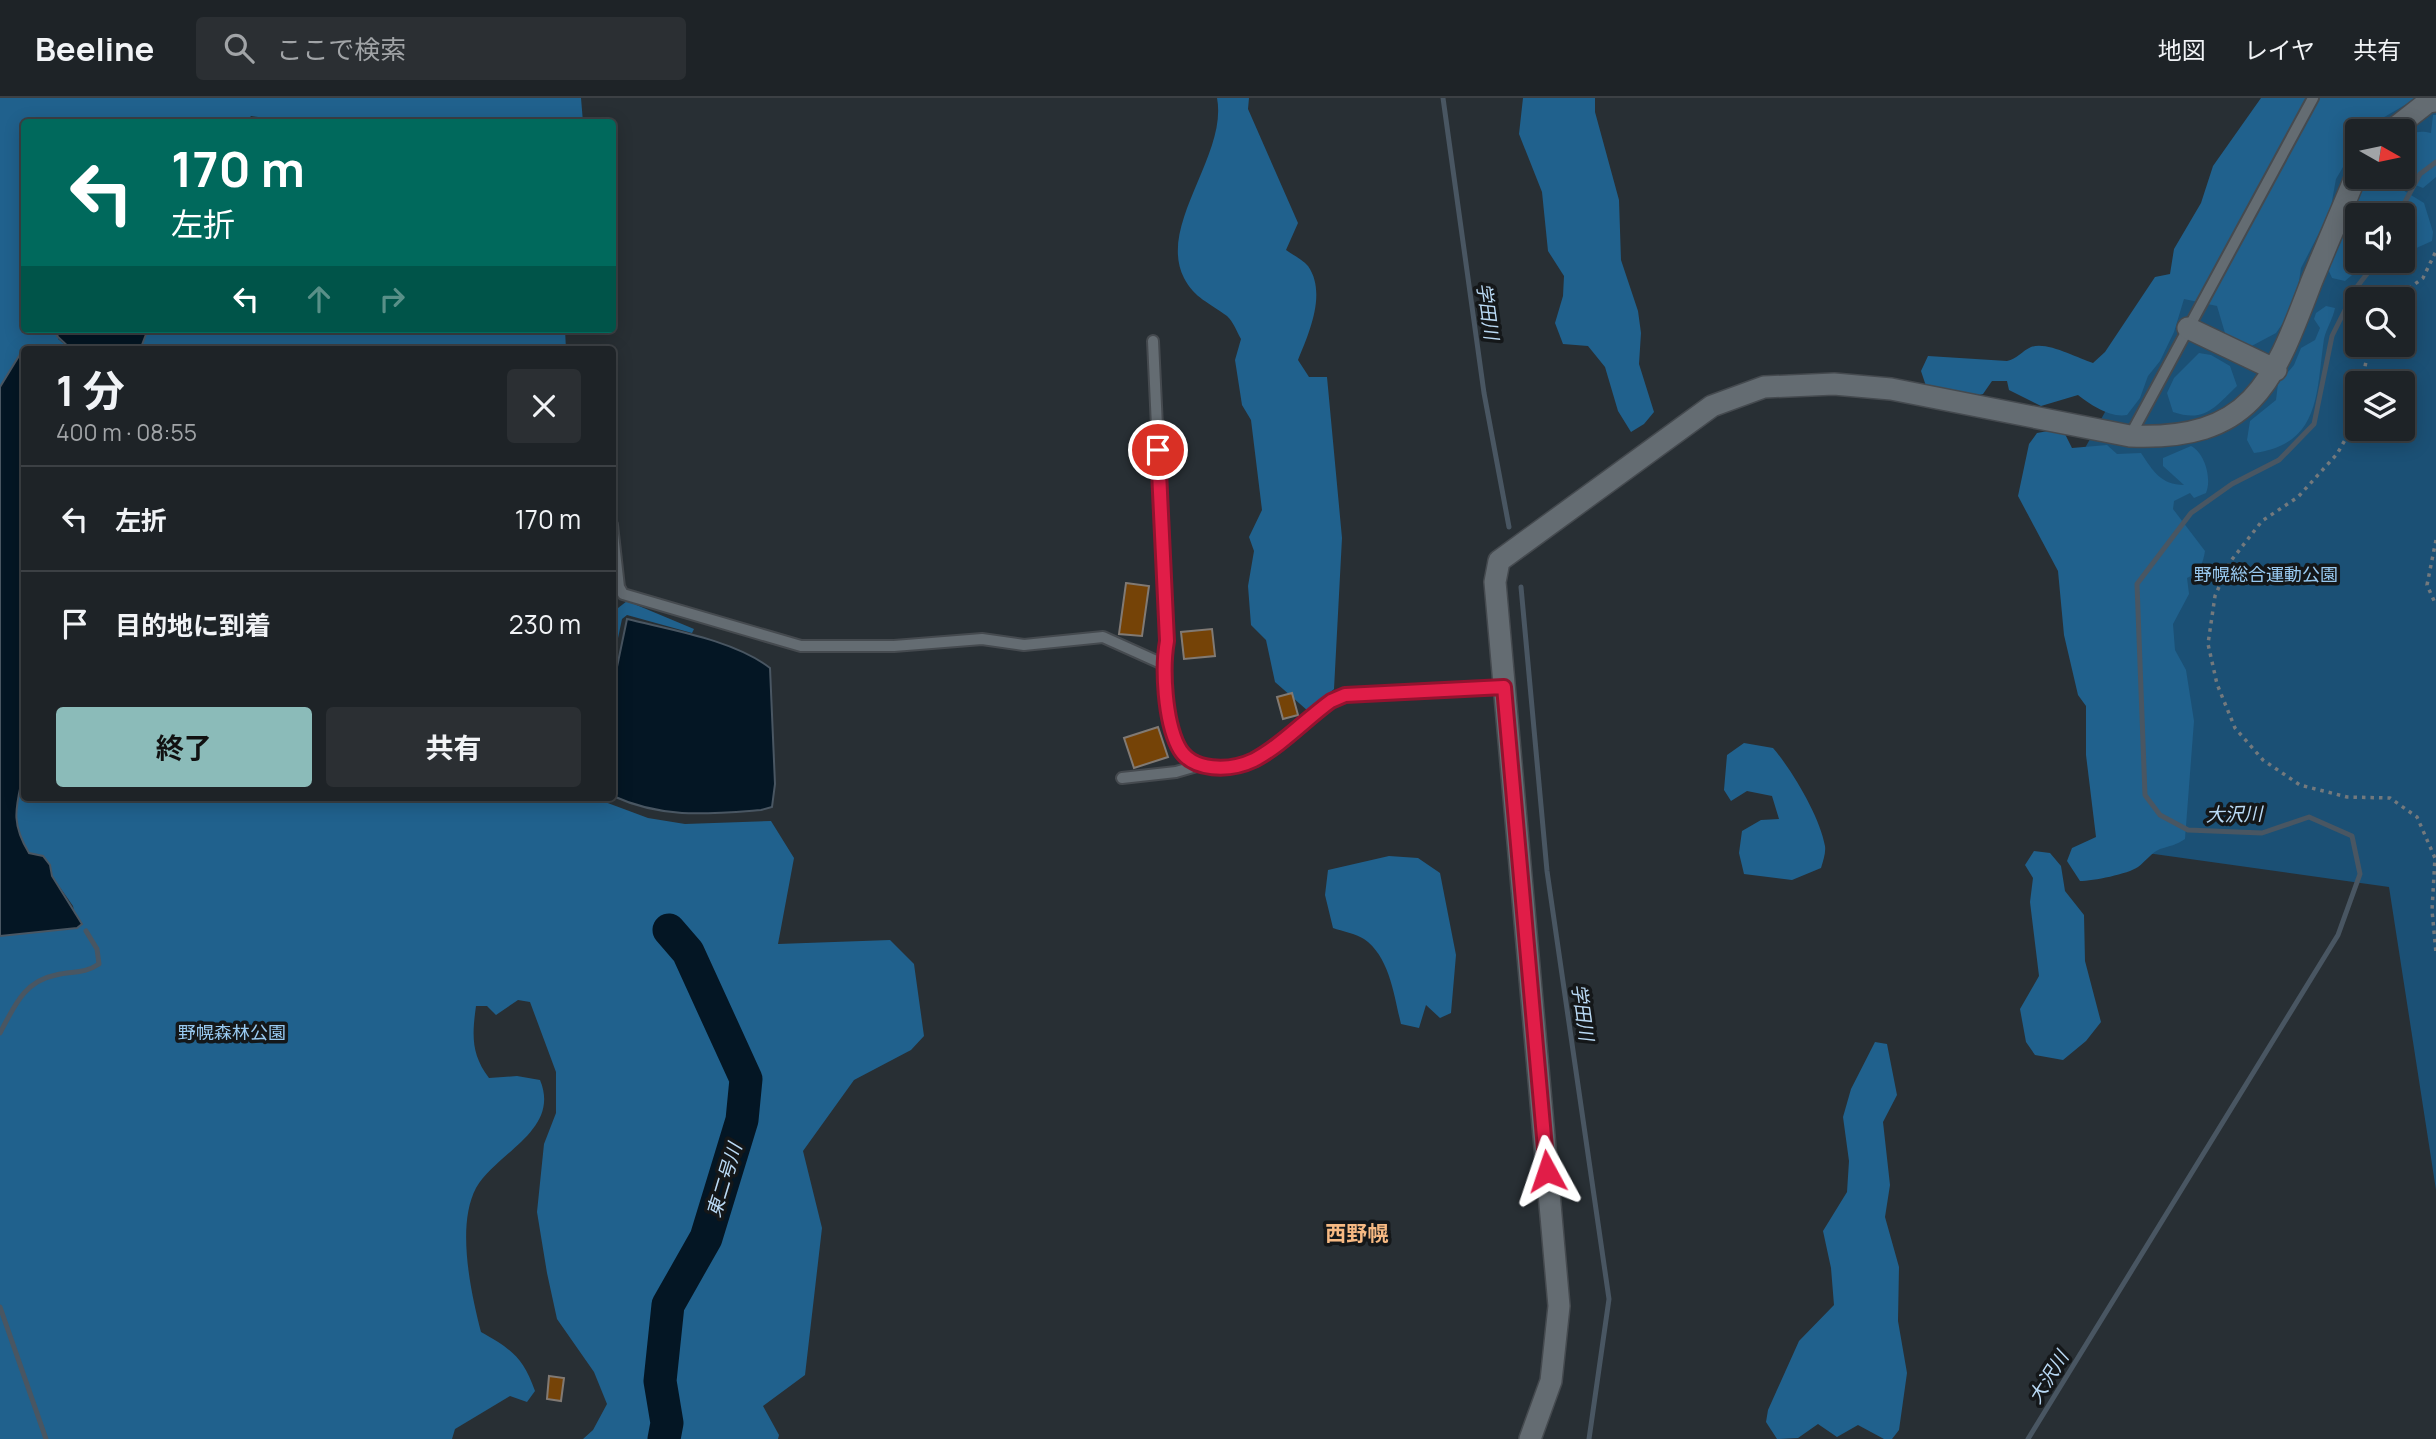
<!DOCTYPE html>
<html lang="ja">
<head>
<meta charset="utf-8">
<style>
	:root { --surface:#1e2327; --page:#2b2f33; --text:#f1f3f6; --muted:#a1a4a7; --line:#3c4044; --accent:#8bbbb9 }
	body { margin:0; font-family:Manrope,"Noto Sans JP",sans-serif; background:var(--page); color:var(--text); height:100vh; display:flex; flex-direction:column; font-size:26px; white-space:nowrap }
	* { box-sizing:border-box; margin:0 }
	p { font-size:23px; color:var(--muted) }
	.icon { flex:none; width:38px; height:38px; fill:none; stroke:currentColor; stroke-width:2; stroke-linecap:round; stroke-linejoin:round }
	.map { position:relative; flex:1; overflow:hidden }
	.details { position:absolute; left:21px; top:248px; width:595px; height:455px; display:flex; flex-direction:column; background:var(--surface); border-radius:7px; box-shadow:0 4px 18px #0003,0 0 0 2px var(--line) }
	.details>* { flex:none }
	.top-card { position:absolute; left:21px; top:21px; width:595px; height:214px; border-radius:7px; box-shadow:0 4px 18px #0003,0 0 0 2px var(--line); background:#00695c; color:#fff; overflow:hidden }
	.needle { width:46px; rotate:99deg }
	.buttons { position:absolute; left:2345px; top:21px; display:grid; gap:14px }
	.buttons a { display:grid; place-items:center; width:70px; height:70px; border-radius:7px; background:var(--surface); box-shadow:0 4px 18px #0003,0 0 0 2px var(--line); font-size:35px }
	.pin { position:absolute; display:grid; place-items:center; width:60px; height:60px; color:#fff; margin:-30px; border:4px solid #fff; border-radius:50%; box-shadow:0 2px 7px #0007 }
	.me { position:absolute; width:77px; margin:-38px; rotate:355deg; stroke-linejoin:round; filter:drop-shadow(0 0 5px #0008) }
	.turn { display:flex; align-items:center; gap:24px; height:147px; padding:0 35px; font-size:32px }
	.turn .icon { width:91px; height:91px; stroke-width:2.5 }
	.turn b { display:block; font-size:49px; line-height:60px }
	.lanes { display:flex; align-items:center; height:66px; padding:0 35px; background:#0003; justify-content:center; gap:35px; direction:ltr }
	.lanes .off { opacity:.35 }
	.round { display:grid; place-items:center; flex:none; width:74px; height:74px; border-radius:7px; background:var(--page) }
	.headline { display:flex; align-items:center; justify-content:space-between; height:119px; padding:0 35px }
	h1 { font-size:42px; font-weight:700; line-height:52px }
	.cta { display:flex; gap:14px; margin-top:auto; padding:14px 35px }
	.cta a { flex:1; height:80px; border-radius:7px; background:var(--accent); color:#111; font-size:28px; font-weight:700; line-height:80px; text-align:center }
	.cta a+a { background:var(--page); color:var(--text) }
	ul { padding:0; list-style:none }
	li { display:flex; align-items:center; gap:21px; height:105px; padding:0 35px; border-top:2px solid var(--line) }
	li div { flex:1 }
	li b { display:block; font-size:26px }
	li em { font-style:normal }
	header { display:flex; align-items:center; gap:42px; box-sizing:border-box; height:98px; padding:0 35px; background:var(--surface); border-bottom:2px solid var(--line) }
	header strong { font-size:33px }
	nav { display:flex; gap:38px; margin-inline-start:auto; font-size:24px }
	.search { width:490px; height:63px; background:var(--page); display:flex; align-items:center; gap:18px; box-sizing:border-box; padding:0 24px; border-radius:7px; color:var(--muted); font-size:26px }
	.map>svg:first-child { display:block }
	.green { fill:#1b5075; fill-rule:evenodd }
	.forest { fill:#20618d }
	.water { fill:#041624; stroke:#495662; stroke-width:2 }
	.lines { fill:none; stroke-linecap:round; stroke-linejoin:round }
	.stream { stroke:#495662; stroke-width:5 }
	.river { stroke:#041624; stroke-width:33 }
	.building { fill:#754307; stroke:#817a74; stroke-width:2 }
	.service-casing { stroke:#454a4f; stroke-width:14 }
	.minor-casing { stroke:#454a4f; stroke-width:24 }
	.path { stroke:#73797d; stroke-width:3.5; stroke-dasharray:3.5 5; stroke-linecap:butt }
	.service { stroke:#646c72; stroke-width:10 }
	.minor { stroke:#646c72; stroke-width:21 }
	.route-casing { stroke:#92132f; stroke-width:18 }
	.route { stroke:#e11d48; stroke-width:12 }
	.labels { text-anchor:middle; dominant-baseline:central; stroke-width:7; stroke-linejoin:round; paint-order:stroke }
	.park-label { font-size:18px; fill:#99caf1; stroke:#141719 }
	.water-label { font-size:19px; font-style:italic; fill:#badaf5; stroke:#141719 }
	.quarter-label { font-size:21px; font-weight:bold; fill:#f7ba83; stroke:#141719 }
</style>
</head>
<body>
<header>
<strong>Beeline</strong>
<div class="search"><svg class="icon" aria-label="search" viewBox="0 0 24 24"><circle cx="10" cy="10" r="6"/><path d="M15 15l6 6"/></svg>ここで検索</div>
<nav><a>地図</a><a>レイヤ</a><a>共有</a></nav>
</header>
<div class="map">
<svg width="2436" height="1341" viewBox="0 0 2436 1341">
	<rect width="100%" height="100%" fill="#282f34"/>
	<!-- green -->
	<path class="green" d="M2280,0H2436V1092L2389,789L2147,755L2085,350ZM2357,33H2403V79H2357ZM2357,117H2403V163H2357ZM2357,201H2403V247H2357ZM2357,285H2403V331H2357Z"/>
	<!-- forest -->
	<path class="forest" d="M0,0H581L583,24H267V20L251,18L246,24H24V231H62L58,235V241L72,252L26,251L0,289Z
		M1217,0H1249L1248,11L1298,125L1286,152C1293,157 1303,162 1308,168C1327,195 1309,235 1298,262L1309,279H1327L1342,440L1334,591L1308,613L1275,584L1266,542L1251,527L1248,488L1254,453L1249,439L1262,412L1251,322L1242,307L1235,262L1241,241C1237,234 1233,223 1227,218C1210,205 1194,200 1184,180C1157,127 1228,57 1217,0Z
		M1523,0H1595V14L1619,102L1621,162L1638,213L1641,235L1639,266L1654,314L1644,326L1631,334L1618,313L1605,269L1588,248L1563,246L1555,225L1563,198L1564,178L1548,153L1542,94L1519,36Z
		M2261,0H2417L2374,25L2367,33H2357V45L2336,81L2330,114L2301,170L2295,208L2276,235L2246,251L2225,235L2217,208L2184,201L2174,234L2160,263L2148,278L2140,300L2127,317C2110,320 2091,307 2078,297L2041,308L2009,292L2007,283H1992L1983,296L1972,299L1926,288L1921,273L1928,258L2007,263C2017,261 2022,253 2031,249C2047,243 2077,260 2093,265L2105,254L2155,179L2170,176L2174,151L2201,105L2213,68Z
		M2433,17H2436V79L2423,90L2403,82L2401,91L2424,105L2433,134L2432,143L2403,156V117H2357V163H2363L2358,172L2345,183L2332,180L2327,169L2360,91L2372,79H2403V42C2412,34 2419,32 2431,35Z
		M2326,208L2335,210C2333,221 2326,231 2324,241C2316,295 2321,346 2254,355L2247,342L2250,323L2276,302L2278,286L2294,267L2301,250L2315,242L2320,230L2314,221L2316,215Z
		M148,231H565L566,252H140Z
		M2199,255L2211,257L2230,268L2237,288C2215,309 2205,325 2173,314L2167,295L2174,280Z
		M2048,333L2065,336L2072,350L2107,347L2117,356L2141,355C2153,373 2161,387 2184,387L2163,368V360L2191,348C2205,355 2212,381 2206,395L2194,400L2190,395L2174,403L2173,411L2205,453C2203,466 2199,475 2187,480L2189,496L2173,526L2175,552L2186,572L2194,623L2185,741C2176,747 2170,748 2160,751C2152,754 2146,763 2138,769C2128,776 2093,783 2080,783L2067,763L2072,750L2096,739L2086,657V608L2078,597L2064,537L2058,473L2018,398L2029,346L2037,335Z
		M627,503L694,531L692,535L627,517L622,521L613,564V514Z
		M1744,645L1773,650C1792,672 1820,719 1825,748C1826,755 1823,763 1821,770L1792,782L1744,776L1739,755L1742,733L1761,722L1779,721L1772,698L1747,693L1731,703L1724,692L1727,657Z
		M24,672V700H603L605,704L648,720L685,726L771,723L794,760L778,846L890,842L914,866L924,938L911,952L854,982L803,1053L822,1130L805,1277L763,1308L779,1337L778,1341H583L593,1332L607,1306L594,1274L557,1221L547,1175L537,1114L544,1046L556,1015V974L530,904L518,902L496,917L487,908H476C472,937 471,956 489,980L517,978L540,982C561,1032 497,1054 476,1090C456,1128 471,1195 481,1234C511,1251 523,1259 535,1293L527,1304L510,1298L455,1331L452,1341H0V838L77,830L73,808L52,778L50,767L43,758L29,755C9,722 17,707 24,672Z
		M2034,753L2050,755L2061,768L2065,793L2084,817L2085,863L2101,924L2086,943L2063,962L2035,957L2026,944L2020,911L2039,878L2030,804L2033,780L2025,767Z
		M1389,758L1418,760L1440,775L1456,857L1451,915L1440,920L1426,907L1419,930L1401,926C1394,898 1390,859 1364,841C1356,836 1342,833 1333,830L1325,797L1328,772Z
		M1875,944L1887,946L1897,997L1883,1024L1890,1087L1885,1119L1899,1169L1898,1223L1907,1275L1899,1332L1892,1341H1884L1858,1327L1837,1339L1818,1326L1798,1340L1777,1341L1766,1324L1768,1312L1799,1243L1834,1207L1831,1170L1823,1133L1847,1094L1849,1063L1843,1019L1851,991Z"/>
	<!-- water -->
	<path class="water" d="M62,231H148L140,252H72L57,238Z
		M26,251L34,252H24V672C17,707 9,722 29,755L43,758L50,767L52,778L82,826L77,830L0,838V289L22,253Z
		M627,521C671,532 734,542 770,570L775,686L772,709L761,712C708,716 663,721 613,698V588Z"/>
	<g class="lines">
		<!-- stream -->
		<path class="stream" d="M1443,0L1484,295L1509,429
			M2398,117L2420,76L2436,64
			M1521,489L1547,773L1609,1201L1589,1341
			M0,935C14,909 24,883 56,877C73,873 84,876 99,866L97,851L86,833
			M0,1209L46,1341
			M2028,1341L2338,837L2360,776L2352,738L2309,719L2262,735L2188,732L2160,717L2145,697L2137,486L2191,415L2232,386L2279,362L2314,326L2332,238L2356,190L2377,163"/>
		<!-- river -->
		<path class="river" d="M664,1341L667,1325L660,1283L668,1207L706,1140L742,1022L746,981L688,854L669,832"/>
	</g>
	<!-- building -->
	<path class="building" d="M1126,485L1149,488L1142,538L1119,536Z
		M1212,531L1215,558L1184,561L1181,534Z
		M1292,595L1298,617L1283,621L1277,599Z
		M1158,629L1168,659L1134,670L1124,640Z
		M549,1278L564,1280L561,1303L547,1301Z"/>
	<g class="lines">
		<defs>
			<path id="service" d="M1153,243L1167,543C1162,571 1165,623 1178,648C1191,675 1232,673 1254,662C1281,648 1306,621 1331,603L1344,597L1504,589
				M2130,338L2313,0
				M612,427L619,489L623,496L801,548H894L982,541L1024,547L1103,539L1163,566
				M1122,680L1176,674L1200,667"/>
			<path id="minor" d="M2391,33L2428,4L2436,3
				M2188,230L2276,272
				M1530,1341L1551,1283L1559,1208L1495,484L1499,463L1712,308L1764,289L1834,286L1891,291L2130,338C2252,343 2273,285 2311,185C2326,148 2342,112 2357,75"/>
		</defs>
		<!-- service casing -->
		<use href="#service" class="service-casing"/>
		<!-- minor casing -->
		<use href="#minor" class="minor-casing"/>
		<!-- path -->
		<path class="path" d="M2395,201L2423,180L2436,153
			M2362,285L2369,247
			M2357,321L2337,356L2298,399L2262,423L2230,464L2215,498L2208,546L2217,586L2235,630L2263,662L2300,687L2347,699L2390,700L2417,719L2435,760L2432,812L2436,855
			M2436,442L2427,487L2436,507"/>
		<!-- service -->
		<use href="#service" class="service"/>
		<!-- minor -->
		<use href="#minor" class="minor"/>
	</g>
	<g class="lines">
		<defs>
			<path id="route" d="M1158,352L1167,543C1162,571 1165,622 1178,648C1191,675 1231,673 1254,662C1281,648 1306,621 1331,603L1345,597L1504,589L1547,1073"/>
		</defs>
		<!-- route casing -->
		<use href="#route" class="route-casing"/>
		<!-- route -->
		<use href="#route" class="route"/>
	</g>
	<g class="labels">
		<!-- park labels -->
		<g class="park-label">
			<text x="2266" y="476">野幌総合運動公園</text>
			<text x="232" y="934">野幌森林公園</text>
		</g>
		<!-- water labels -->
		<g class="water-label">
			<text transform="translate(1488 213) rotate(82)">学田川</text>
			<text transform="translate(2234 716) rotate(-1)">大沢川</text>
			<text transform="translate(1583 914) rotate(82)">学田川</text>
			<text transform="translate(724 1082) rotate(-73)">東二号川</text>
			<text transform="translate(2048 1279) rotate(-58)">大沢川</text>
		</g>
		<!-- quarter labels -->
		<g class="quarter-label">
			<text x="1357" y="1135">西野幌</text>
		</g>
	</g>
</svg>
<div class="buttons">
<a><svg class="needle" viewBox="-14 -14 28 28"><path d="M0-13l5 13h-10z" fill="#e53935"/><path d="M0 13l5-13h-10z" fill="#a1a4a7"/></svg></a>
<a><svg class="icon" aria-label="sound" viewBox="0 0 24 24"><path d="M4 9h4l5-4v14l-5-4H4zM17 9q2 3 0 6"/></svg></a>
<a><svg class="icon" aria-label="search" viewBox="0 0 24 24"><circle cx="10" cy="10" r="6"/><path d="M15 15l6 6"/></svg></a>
<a><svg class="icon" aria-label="layers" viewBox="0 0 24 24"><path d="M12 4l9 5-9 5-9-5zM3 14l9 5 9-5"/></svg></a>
</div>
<div class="pin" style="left:1158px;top:352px;background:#d93025"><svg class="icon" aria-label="arrive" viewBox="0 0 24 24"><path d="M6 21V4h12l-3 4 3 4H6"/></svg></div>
<svg class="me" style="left:1547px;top:1073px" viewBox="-20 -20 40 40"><path d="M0-17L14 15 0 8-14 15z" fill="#e11d48" stroke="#fff" stroke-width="4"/></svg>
<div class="top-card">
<div class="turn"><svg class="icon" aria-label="left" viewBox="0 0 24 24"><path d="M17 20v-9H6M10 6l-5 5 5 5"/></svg><div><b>170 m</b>左折</div></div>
<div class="lanes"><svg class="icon" aria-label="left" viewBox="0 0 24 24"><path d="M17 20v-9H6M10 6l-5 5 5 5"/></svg><svg class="icon off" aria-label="ahead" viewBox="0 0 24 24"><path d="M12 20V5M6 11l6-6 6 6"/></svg><svg class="icon off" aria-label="right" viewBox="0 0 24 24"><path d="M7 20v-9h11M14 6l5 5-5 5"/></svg></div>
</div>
<section class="details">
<div class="headline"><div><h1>1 分</h1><p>400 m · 08:55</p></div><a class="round"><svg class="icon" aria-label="close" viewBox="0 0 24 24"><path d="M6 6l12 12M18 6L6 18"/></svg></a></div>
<ul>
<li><svg class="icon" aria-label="left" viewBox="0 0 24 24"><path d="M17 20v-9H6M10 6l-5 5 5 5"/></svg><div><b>左折</b></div><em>170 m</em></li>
<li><svg class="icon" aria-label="arrive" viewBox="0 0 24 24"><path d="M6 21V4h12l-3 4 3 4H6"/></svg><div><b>目的地に到着</b></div><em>230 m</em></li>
</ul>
<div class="cta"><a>終了</a><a>共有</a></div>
</section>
</div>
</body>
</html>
